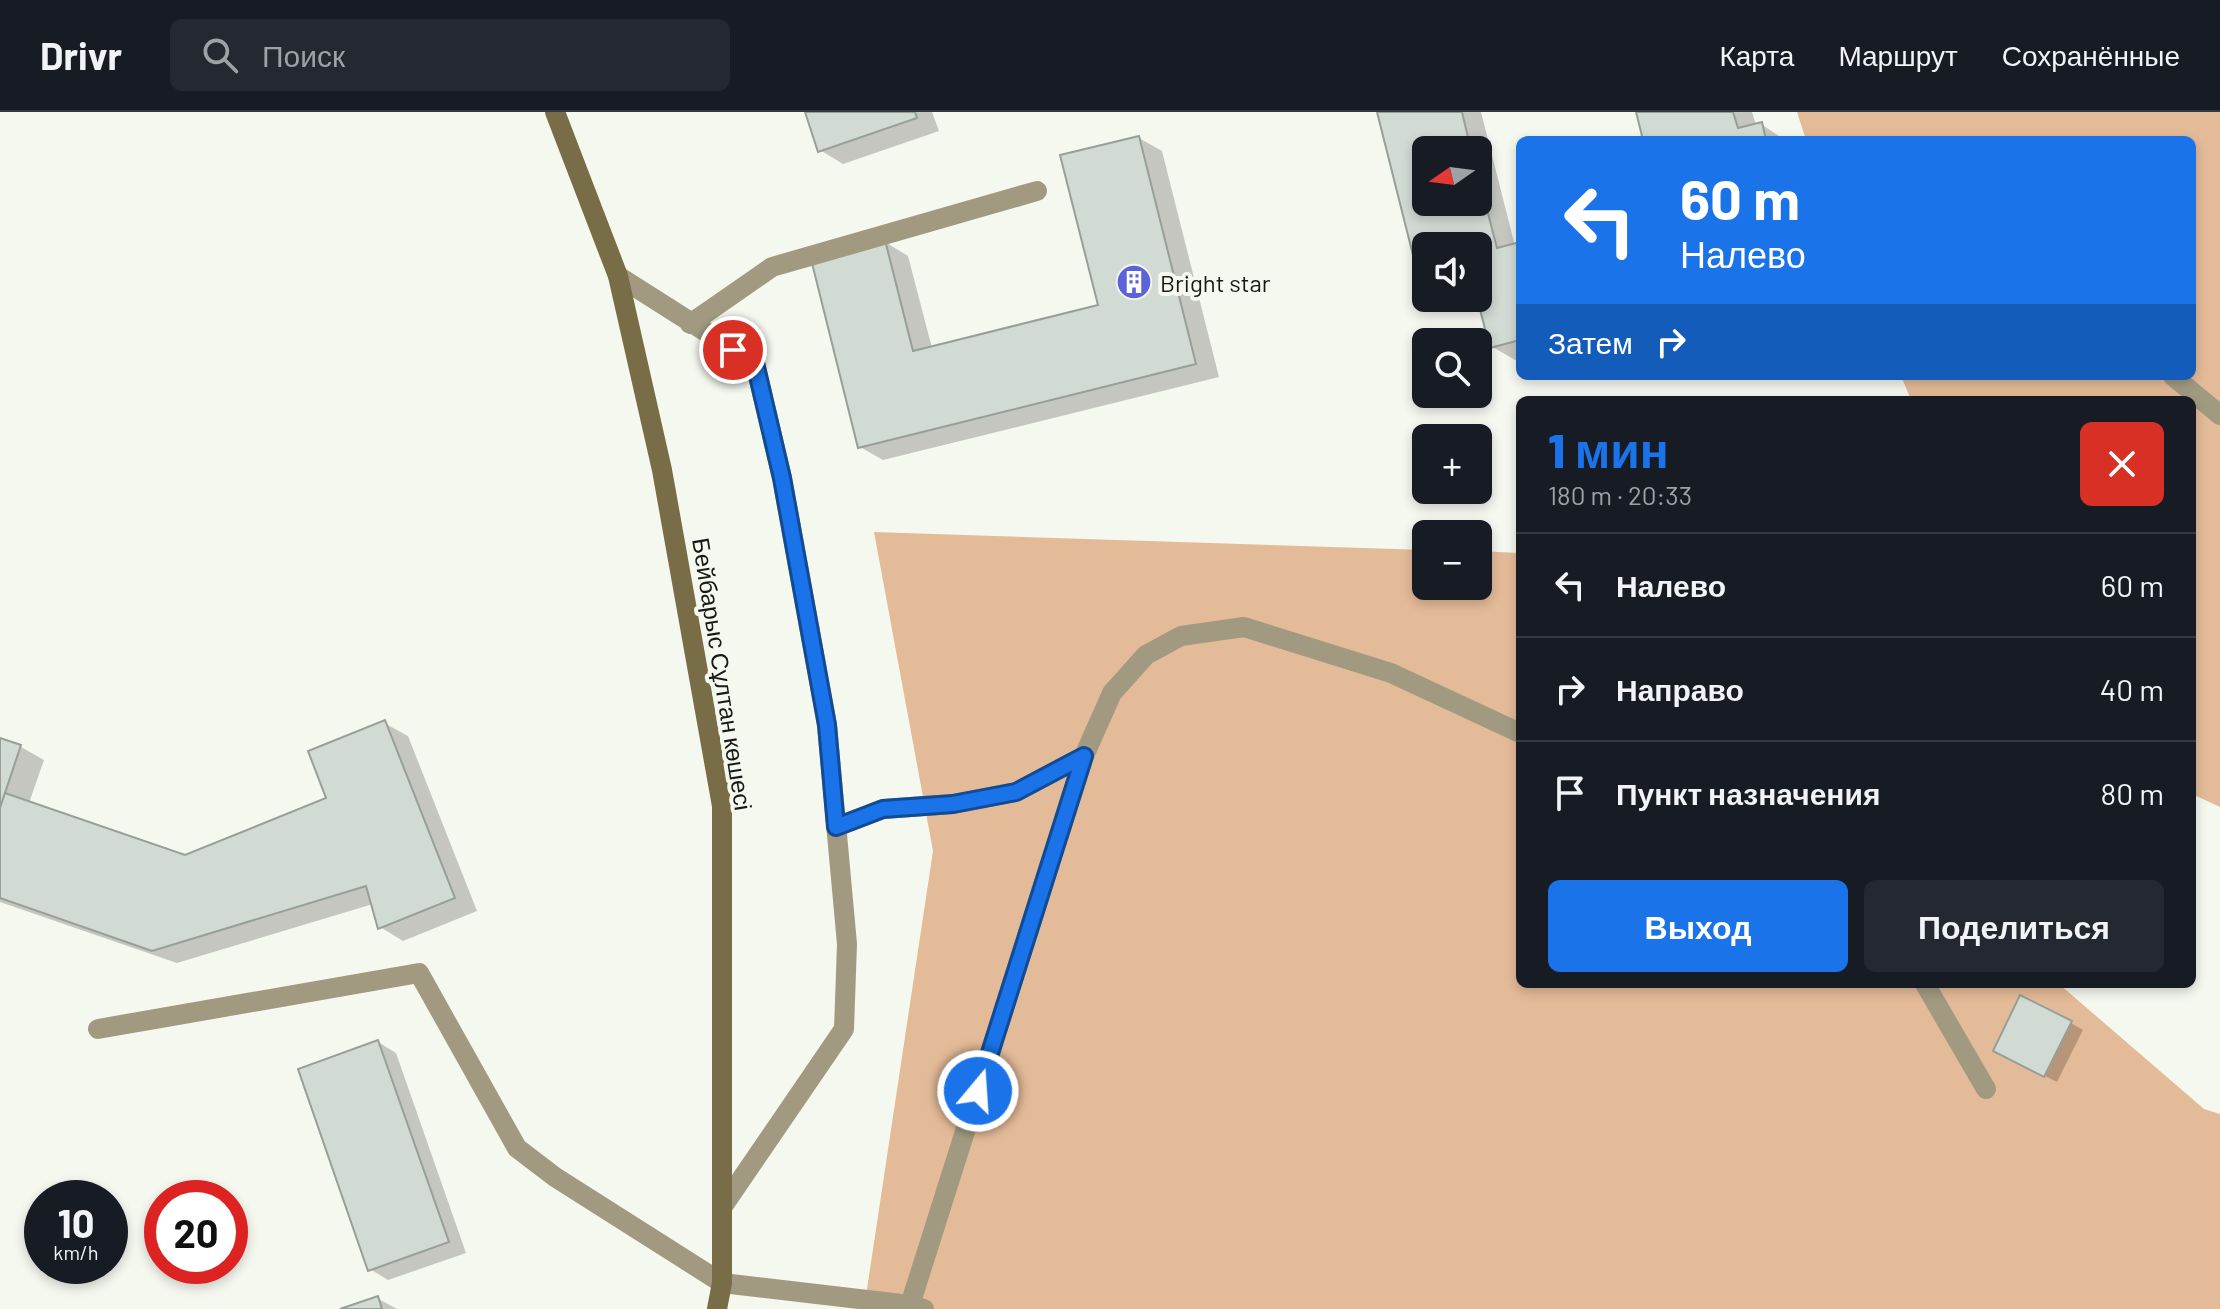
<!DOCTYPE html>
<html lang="ru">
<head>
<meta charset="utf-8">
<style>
	:root { --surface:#171b24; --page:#242831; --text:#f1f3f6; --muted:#9ea1a6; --line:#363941; --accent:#1a73e8 }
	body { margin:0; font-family:Barlow,sans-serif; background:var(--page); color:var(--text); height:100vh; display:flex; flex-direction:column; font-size:30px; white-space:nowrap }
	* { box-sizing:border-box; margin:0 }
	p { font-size:26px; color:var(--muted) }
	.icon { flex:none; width:44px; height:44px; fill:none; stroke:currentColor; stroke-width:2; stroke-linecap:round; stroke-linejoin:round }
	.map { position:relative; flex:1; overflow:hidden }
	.side { position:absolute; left:1516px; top:284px; width:680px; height:592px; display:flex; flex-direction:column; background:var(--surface); border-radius:12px; box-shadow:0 4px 12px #0003 }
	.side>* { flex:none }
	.banner { position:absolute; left:1516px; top:24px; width:680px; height:244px; border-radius:12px; box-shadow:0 4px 12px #0003; background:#1a73e8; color:#fff; overflow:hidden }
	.needle { width:52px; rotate:256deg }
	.tools { position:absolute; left:1412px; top:24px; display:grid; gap:16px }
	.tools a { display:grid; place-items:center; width:80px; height:80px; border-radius:12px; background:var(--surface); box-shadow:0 4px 12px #0003; font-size:40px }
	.speed { position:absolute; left:24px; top:1068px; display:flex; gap:16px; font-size:40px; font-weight:700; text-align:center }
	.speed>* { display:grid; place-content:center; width:104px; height:104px; border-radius:50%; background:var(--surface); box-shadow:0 4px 12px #0003; line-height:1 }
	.speed small { font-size:20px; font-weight:400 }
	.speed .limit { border:12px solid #d22; background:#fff; color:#111 }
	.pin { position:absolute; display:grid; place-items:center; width:68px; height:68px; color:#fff; margin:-34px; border:4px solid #fff; border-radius:50%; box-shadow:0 2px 8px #0007 }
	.me { position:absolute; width:88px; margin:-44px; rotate:18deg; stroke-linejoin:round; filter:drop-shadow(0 0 6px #0008) }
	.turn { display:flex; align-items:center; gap:28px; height:168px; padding:0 32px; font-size:36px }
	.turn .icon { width:104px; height:104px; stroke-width:2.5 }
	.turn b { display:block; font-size:56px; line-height:68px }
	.then { display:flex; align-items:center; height:76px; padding:0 32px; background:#0003; gap:16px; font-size:30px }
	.round { display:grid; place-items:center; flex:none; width:84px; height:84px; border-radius:12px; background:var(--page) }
	.summary { display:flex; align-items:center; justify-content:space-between; height:136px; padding:0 32px }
	h1 { font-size:48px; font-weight:800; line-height:60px; color:var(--accent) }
	.primary-button { display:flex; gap:16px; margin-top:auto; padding:16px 32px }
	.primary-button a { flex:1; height:92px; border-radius:12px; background:var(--accent); color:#fff; font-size:32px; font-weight:800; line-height:92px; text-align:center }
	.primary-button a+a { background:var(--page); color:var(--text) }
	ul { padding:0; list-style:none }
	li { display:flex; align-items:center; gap:24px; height:104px; padding:0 32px; border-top:2px solid var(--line) }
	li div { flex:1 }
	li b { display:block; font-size:30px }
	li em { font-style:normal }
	header { display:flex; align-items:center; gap:48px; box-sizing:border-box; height:112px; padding:0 40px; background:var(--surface); border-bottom:2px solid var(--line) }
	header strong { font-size:38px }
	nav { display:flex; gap:44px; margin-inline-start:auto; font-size:28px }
	.search { width:560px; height:72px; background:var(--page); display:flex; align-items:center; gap:20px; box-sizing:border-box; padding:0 28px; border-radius:12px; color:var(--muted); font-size:30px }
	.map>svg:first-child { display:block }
	.green { fill:#e4bb98 }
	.shadow { fill:#0003; fill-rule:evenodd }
	.building { fill:#d2dad4; stroke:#979f99; stroke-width:2 }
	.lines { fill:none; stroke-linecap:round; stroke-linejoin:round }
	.lane { stroke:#a29a80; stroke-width:20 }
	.street { stroke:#a29a80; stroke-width:20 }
	.secondary { stroke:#796d47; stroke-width:20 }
	.route-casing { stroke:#114b97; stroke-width:20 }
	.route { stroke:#1a73e8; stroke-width:14 }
	.labels { text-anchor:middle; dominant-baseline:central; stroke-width:8; stroke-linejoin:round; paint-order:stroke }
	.poi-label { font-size:24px; fill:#181916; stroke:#f5f8ef; text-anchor:start }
	.street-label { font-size:24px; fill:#181916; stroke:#f5f8ef }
</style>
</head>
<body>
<header>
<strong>Drivr</strong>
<div class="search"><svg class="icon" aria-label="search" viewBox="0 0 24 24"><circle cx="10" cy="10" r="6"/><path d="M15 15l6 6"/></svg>Поиск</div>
<nav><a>Карта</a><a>Маршрут</a><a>Сохранённые</a></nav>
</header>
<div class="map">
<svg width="2220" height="1197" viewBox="0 0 2220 1197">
	<rect width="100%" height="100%" fill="#f5f8ef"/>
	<!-- green -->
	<path class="green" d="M1797,0H2220V695L2192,682V288H1911L1901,264H2192V28H1806Z
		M874,420L1426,438V474H1478V439L1520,441V872H2059L2204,997L2220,1002V1197H864L933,739Z"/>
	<!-- shadow -->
	<path class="shadow" d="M807,0H932L939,19L843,52L820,38Z
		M1379,0H1481L1515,134L1520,132V247L1515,248L1491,234L1478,134H1426V179L1424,178ZM1426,38H1478V90H1426Z
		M1638,0H1752L1756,13L1761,12L1785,28H1645Z
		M1139,26L1162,39L1219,265L883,348L860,335L885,130L908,144L932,236L1100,194Z
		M1438,186H1471L1448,192Z
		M384,611L408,624L477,799L403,829L380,815L373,792L177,851L0,790V628L21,635L44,648L29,691L185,745L329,687Z
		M2071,911L2083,918L2057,970L2007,945Z
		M378,930L396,941L466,1141L388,1168L370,1157Z
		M377,1186L397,1197H346Z"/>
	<!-- building -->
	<path class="building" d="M805,0H915L917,6L818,40Z
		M1377,0H1462L1471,38H1426V90H1478V63L1497,136L1520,130V228L1490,236L1477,186L1478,134H1426V179H1422Z
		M1636,0H1733L1738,16L1762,10L1766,28H1643Z
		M1139,24L1196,252L858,336L811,147L885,128L913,239L1098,193L1060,43Z
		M385,608L455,786L378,817L366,774L152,839L0,786V696L5,681L185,743L326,686L308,639Z
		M0,626L21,633L0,696Z
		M2020,883L2072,909L2044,965L1993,939Z
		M378,928L449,1130L368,1159L298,957Z
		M378,1184L382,1197H340Z"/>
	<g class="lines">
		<!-- lane -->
		<path class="lane" d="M618,164L755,251L782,366L827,613L847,832L844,917L723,1094
			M690,212L772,155L1037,79
			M836,715L883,697L953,692L1016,680L1084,644
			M1925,872L1986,977
			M98,917L419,861L517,1036L555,1065L722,1171
			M910,1193L1084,644L1112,581L1146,543L1181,524L1244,515L1391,561L1520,621"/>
		<!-- street -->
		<path class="street" d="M2173,264L2220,303
			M722,1171L910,1193L924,1197"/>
		<!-- secondary -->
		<path class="secondary" d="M555,0L618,164L662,358L722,694V1171L717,1197"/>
	</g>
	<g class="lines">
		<defs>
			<path id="route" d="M733,238L755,251L782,366L827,613L836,715L883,697L953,692L1016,680L1084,644L978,979"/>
		</defs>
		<!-- route casing -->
		<use href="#route" class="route-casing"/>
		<!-- route -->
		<use href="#route" class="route"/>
	</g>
	<!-- icons -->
	<defs>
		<symbol id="building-disc" viewBox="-11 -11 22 22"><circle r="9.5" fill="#5c62da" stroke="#f5f8ef"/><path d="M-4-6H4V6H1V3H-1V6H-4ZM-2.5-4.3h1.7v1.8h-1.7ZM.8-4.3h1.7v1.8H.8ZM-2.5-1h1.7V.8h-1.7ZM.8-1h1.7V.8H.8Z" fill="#fff"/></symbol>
	</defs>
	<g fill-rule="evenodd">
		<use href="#building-disc" x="1114" y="150" width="40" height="40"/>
	</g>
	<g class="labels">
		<!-- poi labels -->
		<g class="poi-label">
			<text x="1160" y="170">Bright star</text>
		</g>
		<!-- street labels -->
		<g class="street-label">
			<text transform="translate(723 562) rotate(81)">Бейбарыс Сұлтан көшесі</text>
		</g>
	</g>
</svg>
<div class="tools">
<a><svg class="needle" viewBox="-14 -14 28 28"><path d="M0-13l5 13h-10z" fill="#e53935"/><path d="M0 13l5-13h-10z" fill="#9ea1a6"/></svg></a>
<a><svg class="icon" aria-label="sound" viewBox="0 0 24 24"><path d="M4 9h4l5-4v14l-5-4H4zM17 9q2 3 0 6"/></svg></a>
<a><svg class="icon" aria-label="search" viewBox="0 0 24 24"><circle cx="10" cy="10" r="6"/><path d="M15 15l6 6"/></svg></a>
<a>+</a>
<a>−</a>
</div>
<div class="speed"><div>10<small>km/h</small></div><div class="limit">20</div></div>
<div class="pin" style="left:733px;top:238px;background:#d93025"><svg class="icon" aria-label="arrive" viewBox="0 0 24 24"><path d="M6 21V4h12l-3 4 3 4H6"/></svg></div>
<svg class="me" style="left:978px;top:979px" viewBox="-20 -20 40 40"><circle r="17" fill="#1a73e8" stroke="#fff" stroke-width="3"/><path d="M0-11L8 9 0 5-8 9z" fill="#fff"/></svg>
<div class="banner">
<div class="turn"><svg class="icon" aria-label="left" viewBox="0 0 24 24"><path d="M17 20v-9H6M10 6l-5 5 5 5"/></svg><div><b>60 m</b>Налево</div></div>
<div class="then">Затем<svg class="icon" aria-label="right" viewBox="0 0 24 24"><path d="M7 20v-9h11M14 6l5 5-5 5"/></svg></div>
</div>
<section class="side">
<div class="summary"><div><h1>1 мин</h1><p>180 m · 20:33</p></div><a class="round" style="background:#d93025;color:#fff"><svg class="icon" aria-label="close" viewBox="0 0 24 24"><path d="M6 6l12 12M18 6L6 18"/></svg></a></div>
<ul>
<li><svg class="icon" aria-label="left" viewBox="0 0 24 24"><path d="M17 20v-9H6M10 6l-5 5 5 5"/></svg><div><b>Налево</b></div><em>60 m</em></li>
<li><svg class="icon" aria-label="right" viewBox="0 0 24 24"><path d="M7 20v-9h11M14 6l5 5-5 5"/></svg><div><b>Направо</b></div><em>40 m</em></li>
<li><svg class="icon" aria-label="arrive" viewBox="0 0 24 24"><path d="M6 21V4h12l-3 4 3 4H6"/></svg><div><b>Пункт назначения</b></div><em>80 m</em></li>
</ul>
<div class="primary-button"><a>Выход</a><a>Поделиться</a></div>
</section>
</div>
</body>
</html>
